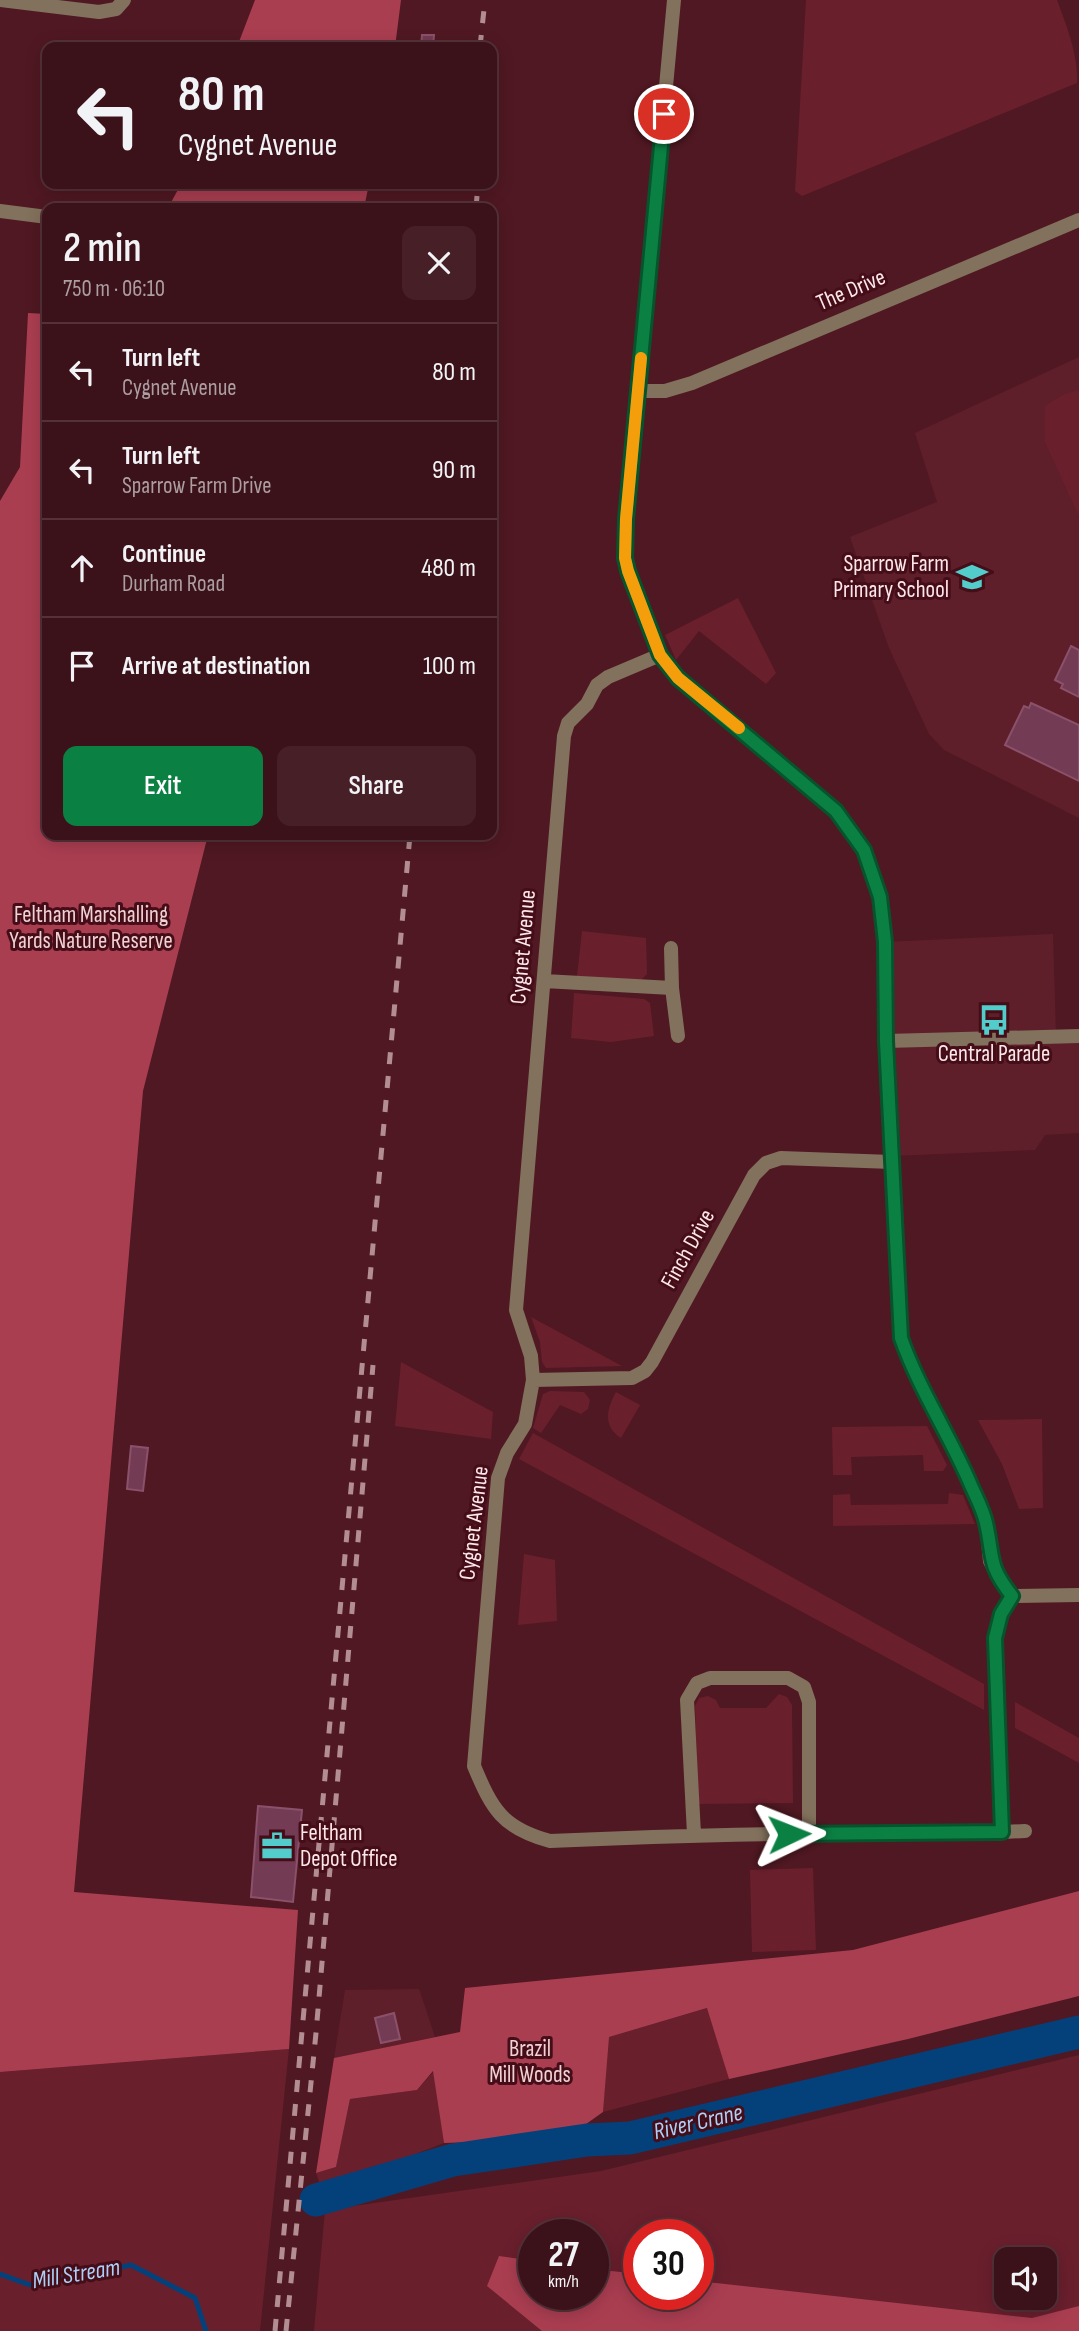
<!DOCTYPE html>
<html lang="en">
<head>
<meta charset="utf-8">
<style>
	:root { --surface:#3c121a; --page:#472027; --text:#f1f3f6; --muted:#ac9ea2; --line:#553239; --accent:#0b8043 }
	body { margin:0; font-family:"Sofia Sans Condensed",sans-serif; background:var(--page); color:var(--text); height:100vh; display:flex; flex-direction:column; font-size:26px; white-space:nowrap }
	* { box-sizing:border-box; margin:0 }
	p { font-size:23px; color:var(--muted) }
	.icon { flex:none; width:38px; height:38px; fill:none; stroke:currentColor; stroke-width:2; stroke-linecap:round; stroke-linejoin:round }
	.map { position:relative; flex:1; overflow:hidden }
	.sheet { position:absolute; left:42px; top:203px; width:455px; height:637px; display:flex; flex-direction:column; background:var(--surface); border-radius:14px; box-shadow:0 4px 18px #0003,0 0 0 2px var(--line) }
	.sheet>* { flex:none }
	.hud { position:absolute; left:42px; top:42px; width:455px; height:147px; border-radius:14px; box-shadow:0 4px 18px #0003,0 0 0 2px var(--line); background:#3c121a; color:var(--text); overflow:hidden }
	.controls { position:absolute; left:994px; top:2247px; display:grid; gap:14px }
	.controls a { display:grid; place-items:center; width:63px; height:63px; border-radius:14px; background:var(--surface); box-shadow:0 4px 18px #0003,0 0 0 2px var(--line); font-size:35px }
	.speed { position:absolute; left:518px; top:2219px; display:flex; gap:14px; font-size:35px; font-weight:700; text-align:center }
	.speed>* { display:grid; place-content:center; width:91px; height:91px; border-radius:50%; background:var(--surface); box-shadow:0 4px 18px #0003,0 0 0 2px var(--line); line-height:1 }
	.speed small { font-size:18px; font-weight:400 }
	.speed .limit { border:10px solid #d22; background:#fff; color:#111 }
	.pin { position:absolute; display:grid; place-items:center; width:60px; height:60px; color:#fff; margin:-30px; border:4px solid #fff; border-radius:50%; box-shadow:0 2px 7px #0007 }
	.me { position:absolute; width:77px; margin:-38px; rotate:88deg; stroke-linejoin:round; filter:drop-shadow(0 0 5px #0008) }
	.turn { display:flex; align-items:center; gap:24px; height:147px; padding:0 21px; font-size:32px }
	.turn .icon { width:91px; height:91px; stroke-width:2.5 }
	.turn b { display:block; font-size:49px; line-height:60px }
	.round { display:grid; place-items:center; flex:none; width:74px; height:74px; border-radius:14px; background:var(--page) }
	.overview { display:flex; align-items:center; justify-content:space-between; height:119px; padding:0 21px }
	h1 { font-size:42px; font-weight:600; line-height:52px }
	.action { display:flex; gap:14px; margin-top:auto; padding:14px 21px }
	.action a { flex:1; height:80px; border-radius:14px; background:var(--accent); color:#fff; font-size:28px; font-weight:600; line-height:80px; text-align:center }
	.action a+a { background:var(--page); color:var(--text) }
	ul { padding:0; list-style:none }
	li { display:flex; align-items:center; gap:21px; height:98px; padding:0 21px; border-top:2px solid var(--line) }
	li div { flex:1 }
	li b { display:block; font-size:26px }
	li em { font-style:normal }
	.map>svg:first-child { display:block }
	.built { fill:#5f1f2a }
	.green { fill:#6a1f2d; fill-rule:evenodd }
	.forest { fill:#aa3e51 }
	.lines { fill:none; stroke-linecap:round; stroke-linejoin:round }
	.stream { stroke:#04417b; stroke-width:5 }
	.river { stroke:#04417b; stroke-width:33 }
	.building { fill:#733b54; stroke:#8b516a; stroke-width:2 }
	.street { stroke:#82715c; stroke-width:14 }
	.rail { stroke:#b28d92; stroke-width:5; stroke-dasharray:12 12; stroke-linecap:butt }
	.route-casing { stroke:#07532c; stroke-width:18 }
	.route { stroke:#0b8043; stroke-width:12 }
	.slow { stroke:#f59e0b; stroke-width:12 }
	.labels { text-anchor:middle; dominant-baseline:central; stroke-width:6; stroke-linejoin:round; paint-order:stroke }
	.street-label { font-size:23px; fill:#fee7e9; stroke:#440d18 }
	.poi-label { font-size:23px; fill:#fee7e9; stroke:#440d18; text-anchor:end }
	.park-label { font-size:23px; fill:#f1d2d4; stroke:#440d18 }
	.water-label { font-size:24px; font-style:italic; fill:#adcff8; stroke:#440d18 }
</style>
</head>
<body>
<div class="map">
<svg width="1079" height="2331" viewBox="0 0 1079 2331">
	<rect width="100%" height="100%" fill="#501822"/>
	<!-- built -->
	<path class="built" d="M1079,357V818L944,750L929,734L889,648L850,537L937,502L915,433Z
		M1053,934L1056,1036H1079V1133L1045,1135L1035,1150L892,1156L885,942Z
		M419,1989L435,2037L334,2058L345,1990Z"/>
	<!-- green -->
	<path class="green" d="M806,0H1057C1066,24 1079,57 1077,83L802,196L795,191Z
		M1079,390V516L1045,442V406L1065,394Z
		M738,598L776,673L766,684L699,631L676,660L665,635Z
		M582,931L646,938L647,974L640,981L577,976Z
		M574,993L644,999L650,1003L654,1036L611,1042L571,1038Z
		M531,1317L622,1366L546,1368L542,1362L540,1342Z
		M401,1362L493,1412L491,1439L395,1426Z
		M550,1391L584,1392L590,1400L588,1409L581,1414L560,1405L541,1433L533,1428L543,1394Z
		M616,1392L640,1405L621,1438C603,1426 606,1410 616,1392Z
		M1042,1419L1043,1508L1019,1509L1002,1464L978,1420Z
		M927,1426L947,1465L943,1471H924L923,1455L851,1457L852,1475H833L832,1427Z
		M533,1433L984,1684V1710L519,1459Z
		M949,1493L963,1495L975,1524L833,1526V1495L850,1494L851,1505L948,1504Z
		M524,1554L555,1560L557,1621L518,1625Z
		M779,1694L787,1697L792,1705L793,1803L698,1804L695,1706L699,1698L708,1696L716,1700L720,1708H766Z
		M1015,1702L1079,1738V1763L1015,1728Z
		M813,1868L816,1950L752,1952L750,1870Z
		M708,2008L729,2079L603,2112L608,2037Z
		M289,2049L260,2331H0V2072Z
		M1079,2055V2331H314L325,2210L601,2171ZM534,2235H593V2294H534ZM639,2235H698V2294H639ZM1006,2259H1045V2298H1006Z
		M434,2071L444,2143L322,2190L316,2173L336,2167L350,2099L417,2090Z"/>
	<!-- forest -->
	<path class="forest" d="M255,0H401L395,47H237Z
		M181,184H369L364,208H168Z
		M28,313L47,314V835H208L143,1091L74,1892L298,1910L289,2049L0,2072V501L20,467Z
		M1079,1891V1996L908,2039L729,2079L707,2008L609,2037L603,2112L565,2139L444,2143L433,2071L417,2090L350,2099L336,2167L316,2173L334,2058L460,2032L465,1988L853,1950Z
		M499,2256L534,2261V2294H593V2269L639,2274V2294H698V2281L1032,2318L1079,2306V2331H542L487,2286Z"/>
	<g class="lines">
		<!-- stream -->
		<path class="stream" d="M0,2274L30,2285L131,2265L195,2298L206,2331"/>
		<!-- river -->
		<path class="river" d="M316,2200L453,2160L587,2140L630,2138L1079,2032"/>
	</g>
	<!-- building -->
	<path class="building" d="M422,35H434L433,47H421Z
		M1071,646L1079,650V697L1061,688L1063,684L1055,680Z
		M1031,703L1079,725V781L1005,745L1024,706L1029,708Z
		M131,1446L148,1448L143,1491L127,1489Z
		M258,1806L302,1810L293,1902L251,1897Z
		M394,2013L400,2039L381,2043L375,2018Z"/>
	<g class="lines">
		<!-- street -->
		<path class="street" d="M0,0L99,12L116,9L124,0
			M674,0L626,519L625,558L628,571L660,655L678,678L836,811L864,850L879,897L885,942L886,1041L901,1338L909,1360L969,1481L986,1521L990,1561L1000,1581L1012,1596L1079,1595
			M0,211L47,217
			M638,391H665L692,383L1079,220
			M660,655L608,677L597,685L587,704L568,723L564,736L516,1310L531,1356L533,1380L525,1424L507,1453L498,1478L474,1766C492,1809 502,1828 550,1841C701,1834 851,1832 1002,1832L995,1638L1001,1614L1012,1596
			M671,948L672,988
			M544,981L672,988L678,1036
			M886,1041L1079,1036
			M533,1380L632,1378L645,1371L652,1362L754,1175L766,1163L781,1158L892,1162
			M1002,1832L1025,1831
			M694,1834L687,1700L697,1683L710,1678H788L804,1687L809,1702V1832"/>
		<!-- rail -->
		<path class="rail" d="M480,47L485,0
			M476,208L478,184
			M275,2331L410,835
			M286,2331L316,2033L373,1365"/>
	</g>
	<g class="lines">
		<defs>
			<path id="route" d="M664,114L626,519L625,558L628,571L660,655L678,678L836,811L864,850L880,897L885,942L886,1041L901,1338C919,1389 949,1434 970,1483C975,1495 983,1509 986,1523C994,1558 987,1564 1012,1596L1001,1614L995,1638L1002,1832L789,1834"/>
		</defs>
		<!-- route casing -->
		<use href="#route" class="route-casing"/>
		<!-- route -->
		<use href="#route" class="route"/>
		<!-- slow -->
		<path class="slow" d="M641,358L626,519L625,558L628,571L660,655L678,678L739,728"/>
	</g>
	<!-- icons -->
	<defs>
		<symbol id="school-bare" viewBox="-9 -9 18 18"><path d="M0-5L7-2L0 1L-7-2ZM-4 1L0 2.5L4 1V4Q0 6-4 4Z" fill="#53cdcb" stroke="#440d18" stroke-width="2.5" paint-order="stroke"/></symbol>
		<symbol id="bus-bare" viewBox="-9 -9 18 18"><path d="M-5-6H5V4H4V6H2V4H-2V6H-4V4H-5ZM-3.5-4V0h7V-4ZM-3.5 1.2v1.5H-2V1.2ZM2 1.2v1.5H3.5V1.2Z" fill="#53cdcb" stroke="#440d18" stroke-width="2.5" paint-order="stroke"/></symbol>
		<symbol id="office-bare" viewBox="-9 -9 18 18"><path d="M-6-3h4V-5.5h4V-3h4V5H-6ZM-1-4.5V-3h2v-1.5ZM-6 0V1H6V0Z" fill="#53cdcb" stroke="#440d18" stroke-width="2.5" paint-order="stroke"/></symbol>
	</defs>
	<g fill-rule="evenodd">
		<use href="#school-bare" x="950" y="555" width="44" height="44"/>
		<use href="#bus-bare" x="972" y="998" width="44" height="44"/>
		<use href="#office-bare" x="255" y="1824" width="44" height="44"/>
	</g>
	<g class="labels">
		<!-- street labels -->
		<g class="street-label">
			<text transform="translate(851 290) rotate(-23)">The Drive</text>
			<text transform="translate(523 947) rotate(-85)">Cygnet Avenue</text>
			<text transform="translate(688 1249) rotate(-61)">Finch Drive</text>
			<text transform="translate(474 1523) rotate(-83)">Cygnet Avenue</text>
		</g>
		<!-- poi labels -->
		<g class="poi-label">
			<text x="949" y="564">Sparrow Farm<tspan x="949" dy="26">Primary School</tspan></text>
			<text x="994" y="1054" text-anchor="middle">Central Parade</text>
			<text x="300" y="1833" text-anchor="start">Feltham<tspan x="300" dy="26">Depot Office</tspan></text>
		</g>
		<!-- park labels -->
		<g class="park-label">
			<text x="91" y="915">Feltham Marshalling<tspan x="91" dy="26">Yards Nature Reserve</tspan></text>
			<text x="530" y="2049">Brazil<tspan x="530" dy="26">Mill Woods</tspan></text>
		</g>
		<!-- water labels -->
		<g class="water-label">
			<text transform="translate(698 2122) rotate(-13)">River Crane</text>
			<text transform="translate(76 2274) rotate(-9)">Mill Stream</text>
		</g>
	</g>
</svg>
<div class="controls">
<a><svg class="icon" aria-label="sound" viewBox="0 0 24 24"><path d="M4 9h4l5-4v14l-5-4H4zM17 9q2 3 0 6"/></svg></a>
</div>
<div class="speed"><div>27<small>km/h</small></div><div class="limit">30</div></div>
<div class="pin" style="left:664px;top:114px;background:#d93025"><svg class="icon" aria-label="arrive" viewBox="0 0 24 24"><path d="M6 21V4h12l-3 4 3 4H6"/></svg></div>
<svg class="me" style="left:789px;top:1834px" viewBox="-20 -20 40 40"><path d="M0-17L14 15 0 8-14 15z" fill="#0b8043" stroke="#fff" stroke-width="4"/></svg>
<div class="hud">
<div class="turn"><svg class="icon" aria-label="left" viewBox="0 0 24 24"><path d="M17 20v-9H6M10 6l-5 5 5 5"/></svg><div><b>80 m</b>Cygnet Avenue</div></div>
</div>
<section class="sheet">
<div class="overview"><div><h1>2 min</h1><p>750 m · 06:10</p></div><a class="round"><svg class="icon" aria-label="close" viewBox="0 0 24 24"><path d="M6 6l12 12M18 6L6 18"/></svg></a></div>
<ul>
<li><svg class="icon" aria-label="left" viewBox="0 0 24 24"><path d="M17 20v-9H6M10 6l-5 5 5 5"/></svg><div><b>Turn left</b><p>Cygnet Avenue</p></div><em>80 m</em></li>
<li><svg class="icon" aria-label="left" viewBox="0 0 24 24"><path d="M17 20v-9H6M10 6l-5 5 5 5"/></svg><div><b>Turn left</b><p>Sparrow Farm Drive</p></div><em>90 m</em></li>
<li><svg class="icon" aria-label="ahead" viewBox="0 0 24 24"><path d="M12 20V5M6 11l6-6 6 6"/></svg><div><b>Continue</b><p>Durham Road</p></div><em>480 m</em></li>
<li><svg class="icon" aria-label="arrive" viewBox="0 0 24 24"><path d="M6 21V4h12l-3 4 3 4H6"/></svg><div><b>Arrive at destination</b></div><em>100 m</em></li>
</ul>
<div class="action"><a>Exit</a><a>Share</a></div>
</section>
</div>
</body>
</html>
